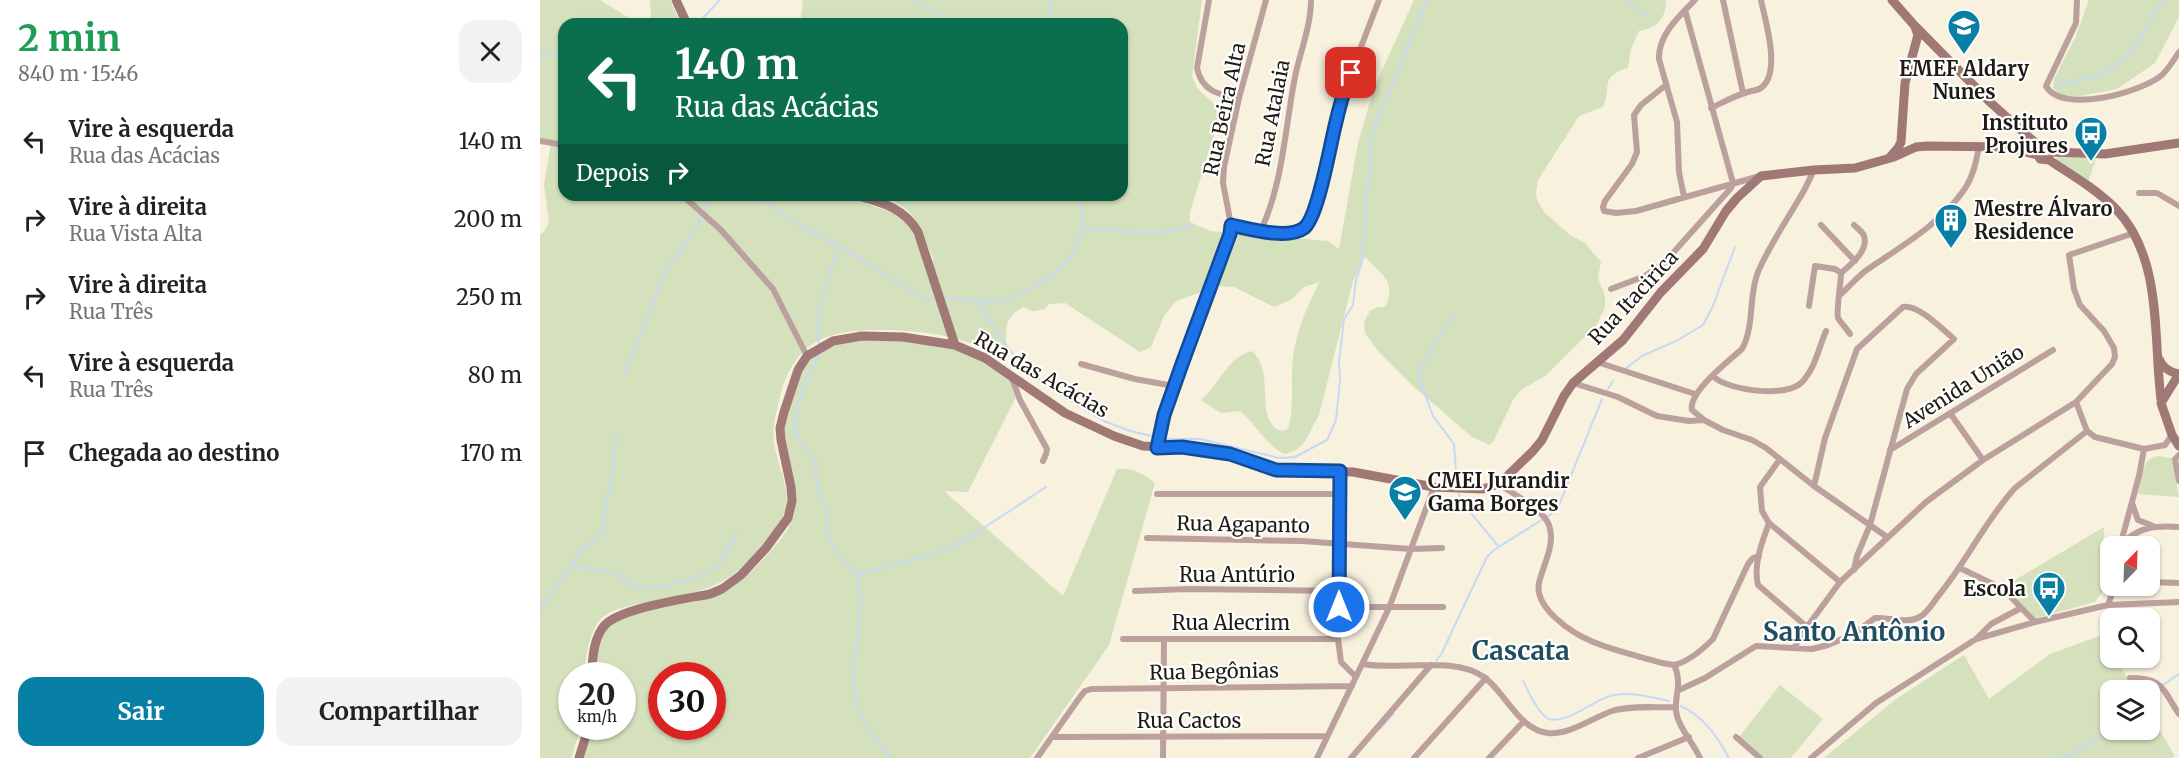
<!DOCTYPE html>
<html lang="pt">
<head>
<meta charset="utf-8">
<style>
	:root { --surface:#fff; --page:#f2f2f2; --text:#222; --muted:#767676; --accent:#0880a6 }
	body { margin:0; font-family:Merriweather,serif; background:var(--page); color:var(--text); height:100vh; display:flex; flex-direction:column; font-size:22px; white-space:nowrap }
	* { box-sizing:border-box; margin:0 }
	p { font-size:20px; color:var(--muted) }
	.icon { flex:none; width:33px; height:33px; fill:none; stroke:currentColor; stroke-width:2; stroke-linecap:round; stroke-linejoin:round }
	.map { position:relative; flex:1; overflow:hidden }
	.panel { display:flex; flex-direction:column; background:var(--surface); width:540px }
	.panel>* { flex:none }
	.banner { position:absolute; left:18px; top:18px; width:570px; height:183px; border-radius:18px; box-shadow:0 2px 4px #0004; background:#0b6e4f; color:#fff; overflow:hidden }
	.needle { width:39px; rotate:23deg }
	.tools { position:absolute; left:1560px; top:536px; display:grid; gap:12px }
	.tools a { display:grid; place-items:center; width:60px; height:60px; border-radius:12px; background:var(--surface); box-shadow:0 2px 4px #0004; font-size:30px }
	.speed { position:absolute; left:18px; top:662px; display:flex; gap:12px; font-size:30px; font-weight:700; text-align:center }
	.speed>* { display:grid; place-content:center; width:78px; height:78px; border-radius:50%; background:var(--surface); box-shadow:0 2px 4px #0004; line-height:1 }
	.speed small { font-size:15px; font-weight:400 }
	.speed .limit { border:9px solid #d22; background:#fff; color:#111 }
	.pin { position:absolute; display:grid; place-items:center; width:51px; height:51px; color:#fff; margin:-26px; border-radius:12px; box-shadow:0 3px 9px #0006 }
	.me { position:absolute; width:66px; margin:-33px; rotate:0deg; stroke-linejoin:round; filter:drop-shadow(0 0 4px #0008) }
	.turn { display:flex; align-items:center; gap:21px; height:126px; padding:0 18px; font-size:27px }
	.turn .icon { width:78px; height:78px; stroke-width:2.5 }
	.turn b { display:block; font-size:42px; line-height:51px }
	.then { display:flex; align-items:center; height:57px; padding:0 18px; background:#0003; gap:12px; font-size:22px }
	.round { display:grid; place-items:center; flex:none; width:63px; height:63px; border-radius:18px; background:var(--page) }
	.summary { display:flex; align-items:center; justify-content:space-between; height:102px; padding:0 18px }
	h1 { font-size:36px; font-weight:700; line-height:45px; color:#1e9e55 }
	.cta { display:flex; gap:12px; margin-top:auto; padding:12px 18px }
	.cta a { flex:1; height:69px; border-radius:18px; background:var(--accent); color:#fff; font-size:24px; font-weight:700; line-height:69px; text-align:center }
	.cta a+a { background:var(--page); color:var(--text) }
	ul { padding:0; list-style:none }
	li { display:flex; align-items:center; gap:18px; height:78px; padding:0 18px }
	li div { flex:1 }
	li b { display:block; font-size:22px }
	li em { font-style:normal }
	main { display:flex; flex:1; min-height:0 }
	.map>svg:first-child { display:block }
	.green { fill:#d5e1bd; fill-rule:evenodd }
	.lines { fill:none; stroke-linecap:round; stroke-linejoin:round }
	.stream { stroke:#c6d9f5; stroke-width:2 }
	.street { stroke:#bca09d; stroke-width:6 }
	.secondary { stroke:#a07875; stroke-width:9 }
	.route-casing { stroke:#114b97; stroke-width:15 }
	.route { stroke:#1a73e8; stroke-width:10 }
	.labels { text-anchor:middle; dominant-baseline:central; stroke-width:4.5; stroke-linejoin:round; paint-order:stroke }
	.poi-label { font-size:20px; font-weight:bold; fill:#1d1b14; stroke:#fefefe; text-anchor:end }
	.street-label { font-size:20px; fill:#1d1b14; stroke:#fefefe }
	.district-label { font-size:26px; font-weight:bold; fill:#1f4e61; stroke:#fefefe }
</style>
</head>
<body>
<main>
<section class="panel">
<div class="summary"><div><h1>2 min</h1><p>840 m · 15:46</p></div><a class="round"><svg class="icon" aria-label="close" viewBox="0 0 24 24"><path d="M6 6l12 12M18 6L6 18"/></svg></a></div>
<ul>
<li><svg class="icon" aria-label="left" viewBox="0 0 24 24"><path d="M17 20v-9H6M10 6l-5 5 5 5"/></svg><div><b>Vire à esquerda</b><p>Rua das Acácias</p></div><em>140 m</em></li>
<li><svg class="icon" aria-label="right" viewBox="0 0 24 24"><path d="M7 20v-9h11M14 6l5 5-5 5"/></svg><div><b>Vire à direita</b><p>Rua Vista Alta</p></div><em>200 m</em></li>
<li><svg class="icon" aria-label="right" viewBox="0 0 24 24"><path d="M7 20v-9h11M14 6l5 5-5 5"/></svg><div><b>Vire à direita</b><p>Rua Três</p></div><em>250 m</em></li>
<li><svg class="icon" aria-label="left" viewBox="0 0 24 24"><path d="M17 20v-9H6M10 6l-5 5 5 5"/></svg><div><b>Vire à esquerda</b><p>Rua Três</p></div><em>80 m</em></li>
<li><svg class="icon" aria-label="arrive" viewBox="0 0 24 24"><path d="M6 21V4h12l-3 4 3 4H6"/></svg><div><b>Chegada ao destino</b></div><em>170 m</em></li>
</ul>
<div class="cta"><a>Sair</a><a>Compartilhar</a></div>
</section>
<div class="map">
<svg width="1639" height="758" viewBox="0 0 1639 758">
	<rect width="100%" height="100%" fill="#f7f1dd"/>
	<!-- green -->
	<path class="green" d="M0,0H60L89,18L106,24H24V195H301L357,214L369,225L384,259L394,261C378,225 379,208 337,195H582V24H260L263,0H662L652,77L657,88L676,106L678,122L650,212V222L670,231L788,241L799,249L818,143L834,88L874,0H1126C1126,19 1117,28 1099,31L1091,49L1088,68C1059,76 1072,87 1063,107L1039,116L998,180L996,192L997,200L1004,212L1030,235L1045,243L1061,262L1058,278L1065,296V307L1056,326L1005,376L981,390L973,400L954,440L950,445L932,437L873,386L838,351L825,333L824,322L830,311L838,307H845C858,282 841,274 825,257L813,281L779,415L764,443L756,450L745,454C725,445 717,425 700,411L681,413L661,400C679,385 688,356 712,351C731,370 721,393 728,417C729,421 733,425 736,429L743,431L748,429C755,405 750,382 753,358C756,330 768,306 779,282L764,287L752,299L734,307L694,287L679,286L661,292L636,301L624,316L611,347L600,352L525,303L509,304L505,309L493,311L483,307C456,323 471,337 465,361C432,337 387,331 348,330C288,329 254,338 239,401C236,414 232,428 234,441C236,463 250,486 246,508C242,528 215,555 200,569C174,592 140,595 107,602C92,605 76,608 64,616C50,627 45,658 44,675H32V726H42L31,758H0V234L3,233L9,223L4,184L11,144L0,142Z
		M110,0H130L141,24H109L111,14Z
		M1549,0H1639V17L1615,63L1577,89L1530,98L1520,95L1513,88L1514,79L1535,38Z
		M1523,156L1556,159L1548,182L1514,162L1517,157Z
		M314,340H366L417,349L435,356L468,375L476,397L428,492L404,491L523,596L577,469C593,468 602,473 615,483L569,645L490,758H42L52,726H82V675H54C56,659 56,635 70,624C91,606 151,608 179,594C204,582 226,558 243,536C269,502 247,475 243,440C241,420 257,368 272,355C284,345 299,343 314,340ZM122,675H172V726H122Z
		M1618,456L1632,458L1639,497L1598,494C1602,479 1600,459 1618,456Z
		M1564,527L1563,591L1555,602L1489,620L1460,589Z
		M1562,635L1570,650V657H1575L1595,690H1570V729H1610V714L1635,756L1633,758H1284L1356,699L1424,655L1449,699L1510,654Z
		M1240,685L1283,719L1251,758H1223L1198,738Z"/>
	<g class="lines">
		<!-- stream -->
		<path class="stream" d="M375,0L405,18L420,24
			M1085,0L1106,16
			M157,24L180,0
			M509,24C513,16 508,9 511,0
			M0,51L24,58
			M1516,85C1552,78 1579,74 1599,41C1607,27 1614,13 1623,0
			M216,195L254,222L320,258L385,300L396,298
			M542,228L598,233H620L654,225
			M401,297C421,298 441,304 461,300C480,297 512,278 525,264C533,255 542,234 543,222C544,212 541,205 539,195
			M438,301L463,341L481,364L508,387L564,421L590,431L625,439H660L739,458L755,457L787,440L796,420L800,380L799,362L804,319L813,305L816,280L822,262L828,183L831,172L829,141L887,0
			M916,313L895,343L880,370L879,378L893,416L914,444L917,484
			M280,346C270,324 291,270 299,247
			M279,353C267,378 253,408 256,436L276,461C273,484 282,494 287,515C289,521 286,528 288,534C291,551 306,564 318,575C319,584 321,594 320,603C320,633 309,677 317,705C323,726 337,743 352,758
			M1085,369L1102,356L1136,341L1163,325L1173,306L1195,247
			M84,376L125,272L157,226L171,195
			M1068,389L1073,381
			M919,494L921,501L959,547
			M1007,517L1017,510L1062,399
			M32,565L59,571L76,573L93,586L99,588L122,586L155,579L178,566L186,554L197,532
			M318,575L403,551L427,539L506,487
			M0,611L39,553L63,532L65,508L74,466L76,436
			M921,612L947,557L954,550L1003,519
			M896,661L902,653L920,614
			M983,681C988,690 999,716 1009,719C1027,725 1055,698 1074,695C1095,692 1109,697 1129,701
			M1623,685L1639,674
			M1610,697L1619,689
			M1141,706C1164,717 1177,736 1189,758
			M841,728L853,714
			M1520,758L1533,754L1570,728"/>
		<!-- street -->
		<path class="street" d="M669,0L657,68C662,91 678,95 699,98
			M1183,0L1203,93
			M1537,0L1536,23L1506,86C1522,115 1602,92 1622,75C1629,68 1634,60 1639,52
			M1126,85L1101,105L1094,115L1097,152L1092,164L1065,201L1063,207L1064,211L1076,213L1096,211L1220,176
			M1171,108C1182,103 1194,96 1205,93C1209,91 1215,91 1219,89C1243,76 1225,20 1221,0
			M0,141L24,145
			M1599,193H1617L1639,206
			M142,195L181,230L233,289L267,356
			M1144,197L1139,172L1137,122L1119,59C1118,35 1139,16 1155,0
			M691,225C710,228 746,239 763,229C770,224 772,215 775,208L806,86L839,0
			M1281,225L1315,261
			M721,230C743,183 745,128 755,77C760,52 771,26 771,0
			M1071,289L1105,276L1124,263L1191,188L1193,183L1145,10
			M1301,294C1310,286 1318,276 1328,269C1362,246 1400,224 1424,190C1433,177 1436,162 1439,147
			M1269,306L1275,266L1295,269L1301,273
			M1310,334C1307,329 1301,323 1298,318C1296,313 1301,282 1301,273C1310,265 1329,251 1324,236C1323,232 1317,228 1314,225
			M1057,362L1155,394
			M541,364L595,379L634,386
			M1173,376C1187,391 1248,398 1262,382C1275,369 1279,347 1286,331
			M472,378L480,400L507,449L506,454L503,461
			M1033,383L1078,397L1117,416L1149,421L1164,420L1183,430L1212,440L1226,448L1274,486L1347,537
			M1536,402L1547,431
			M1410,413L1443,460
			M1163,419L1152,410C1148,392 1189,361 1202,349C1215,325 1208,297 1218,272C1229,246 1245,223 1259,199C1265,190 1269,180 1274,170
			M617,448C633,374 664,304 690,234L691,225L683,183L684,167L699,98L726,0
			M1350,450L1513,350
			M1639,455L1635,459L1639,481
			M1240,459L1220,487L1222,511L1229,523L1300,582
			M800,471L798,639L801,662L816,677
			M959,484C973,494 1003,509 1009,525C1016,544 1003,565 999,583C994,608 1032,633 1051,641C1074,651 1099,656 1122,663L1134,665C1144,685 1132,699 1137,716C1140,729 1154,744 1160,758
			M1274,486L1285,438L1317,349L1363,307C1378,304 1402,329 1414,339L1376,374L1367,389L1330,525L1317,556L1314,570
			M617,494H800
			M1592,503L1598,520L1613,526
			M1229,523C1222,542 1213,565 1218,585L1267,627
			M607,538L762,541L871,549L902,548
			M1580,545C1599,527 1614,525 1639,527
			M1580,546L1599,476L1604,449
			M1420,568L1463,589L1495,622
			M1610,582L1639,583
			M595,591L648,589L799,591
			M1568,605L1639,602
			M799,607H903
			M583,639H798
			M1436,639L1495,622L1568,605L1575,585
			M1254,648L1267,627L1300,582L1386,502L1443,460L1536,402L1572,364L1575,357L1574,348L1564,331L1540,305L1534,289L1529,255L1594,233
			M823,664C858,671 913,655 944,677C966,693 978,729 1008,733C1030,735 1052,718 1072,711C1092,705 1116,708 1136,707
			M1134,665C1149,662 1163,649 1173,639L1208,564L1213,558L1219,556
			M1590,678C1624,678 1622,689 1639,714
			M1139,690L1165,678L1216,646L1272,649L1288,645L1314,634L1335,618C1349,617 1369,625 1381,616C1388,612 1394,601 1399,595C1427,561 1445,521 1475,488L1547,431L1555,437L1604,449L1625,445L1632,435
			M512,737L787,736
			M1196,737L1220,758
			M497,758L540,697L545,691L551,689L812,686
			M623,758L624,639
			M777,758L849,608L894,487
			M811,758L891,665
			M874,758L946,678
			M949,758L984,721
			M1098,758L1149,737
			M1271,758L1336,703L1436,639L1451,624L1481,608"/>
		<!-- secondary -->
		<path class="secondary" d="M136,0L147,24
			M1352,0L1374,25L1451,103L1501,148
			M1512,152L1565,154L1639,143
			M1350,157L1358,148L1361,142L1365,83L1378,35L1375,27
			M314,195C340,202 364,207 378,232L415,345
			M1619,359C1623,368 1629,372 1639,374L1621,403L1632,435L1639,446
			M52,675C52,660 54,638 64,626C79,608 146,599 170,594L182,589L201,575L226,548L248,518L252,501L251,487L241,440L240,428L244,412L258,370L267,356L293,341L322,336L363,337L415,345L445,358L525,413L574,436L603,446L642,448L690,454L736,470L813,472L894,487L943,489L959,484L993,451L1002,440L1024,396L1033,383L1083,340L1121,292L1163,249L1186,211L1197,198L1221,176L1274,170L1315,168L1354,157L1376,147L1387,146L1466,147L1498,155L1500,159L1509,160C1532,175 1556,189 1576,209C1623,258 1613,337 1621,399
			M39,758L49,726"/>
	</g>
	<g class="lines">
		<defs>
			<path id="route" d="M799,607L800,471L736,470L690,454L642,447L617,448L624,415L642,364L690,234L691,225C710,229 748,240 764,228C778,217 790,146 795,126C799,108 804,90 811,73"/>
		</defs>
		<!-- route casing -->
		<use href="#route" class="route-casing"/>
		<!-- route -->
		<use href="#route" class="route"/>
	</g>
	<!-- icons -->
	<defs>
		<symbol id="school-pin" viewBox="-11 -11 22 30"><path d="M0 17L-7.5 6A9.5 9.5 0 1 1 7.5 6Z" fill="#0880a6" stroke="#fefefe"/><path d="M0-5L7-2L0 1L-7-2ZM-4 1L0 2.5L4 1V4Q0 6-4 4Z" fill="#fff"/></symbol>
		<symbol id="bus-pin" viewBox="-11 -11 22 30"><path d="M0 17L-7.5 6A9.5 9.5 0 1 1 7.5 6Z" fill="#0880a6" stroke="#fefefe"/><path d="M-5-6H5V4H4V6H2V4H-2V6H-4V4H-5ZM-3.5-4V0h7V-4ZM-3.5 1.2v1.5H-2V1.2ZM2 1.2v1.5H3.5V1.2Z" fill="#fff"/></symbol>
		<symbol id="building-pin" viewBox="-11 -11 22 30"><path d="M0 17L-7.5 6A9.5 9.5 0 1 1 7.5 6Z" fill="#0880a6" stroke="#fefefe"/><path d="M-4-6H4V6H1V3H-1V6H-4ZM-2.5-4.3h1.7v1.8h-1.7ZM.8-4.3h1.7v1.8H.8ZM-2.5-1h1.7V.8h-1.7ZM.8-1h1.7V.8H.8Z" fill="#fff"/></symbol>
	</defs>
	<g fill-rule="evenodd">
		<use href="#school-pin" x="1405" y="7" width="38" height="52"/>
		<use href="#bus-pin" x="1532" y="114" width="38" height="52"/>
		<use href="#building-pin" x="1392" y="201" width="38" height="52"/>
		<use href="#school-pin" x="846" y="473" width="38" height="52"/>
		<use href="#bus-pin" x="1490" y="569" width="38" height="52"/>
	</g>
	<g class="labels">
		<!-- poi labels -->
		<g class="poi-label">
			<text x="1424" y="68" text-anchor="middle">EMEF Aldary<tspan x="1424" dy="23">Nunes</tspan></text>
			<text x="1528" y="122">Instituto<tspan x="1528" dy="23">Projures</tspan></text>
			<text x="1434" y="208" text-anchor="start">Mestre Álvaro<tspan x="1434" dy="23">Residence</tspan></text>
			<text x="888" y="480" text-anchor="start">CMEI Jurandir<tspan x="888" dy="23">Gama Borges</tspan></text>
			<text x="1486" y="588">Escola</text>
		</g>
		<!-- street labels -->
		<g class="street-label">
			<text transform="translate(684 109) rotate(-78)">Rua Beira Alta</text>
			<text transform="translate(732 113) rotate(-79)">Rua Atalaia</text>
			<text transform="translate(1093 297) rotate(-47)">Rua Itacirica</text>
			<text transform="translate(502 374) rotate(30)">Rua das Acácias</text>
			<text transform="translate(1423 386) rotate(-32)">Avenida União</text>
			<text transform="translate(703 524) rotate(1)">Rua Agapanto</text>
			<text x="697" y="574">Rua Antúrio</text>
			<text x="691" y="622">Rua Alecrim</text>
			<text transform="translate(674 671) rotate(-1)">Rua Begônias</text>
			<text x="649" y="720">Rua Cactos</text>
		</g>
		<!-- district labels -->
		<g class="district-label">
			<text x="1314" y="631">Santo Antônio</text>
			<text x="981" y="650">Cascata</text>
		</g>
	</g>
</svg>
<div class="tools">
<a><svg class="needle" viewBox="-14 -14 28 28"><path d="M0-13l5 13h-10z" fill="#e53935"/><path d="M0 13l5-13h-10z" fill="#767676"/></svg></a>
<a><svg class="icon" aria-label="search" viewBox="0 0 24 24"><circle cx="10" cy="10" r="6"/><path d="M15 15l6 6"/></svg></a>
<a><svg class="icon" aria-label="layers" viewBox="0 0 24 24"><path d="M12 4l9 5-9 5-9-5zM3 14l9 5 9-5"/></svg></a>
</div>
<div class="speed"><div>20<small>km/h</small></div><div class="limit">30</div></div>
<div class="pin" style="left:811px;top:73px;background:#d93025"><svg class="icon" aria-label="arrive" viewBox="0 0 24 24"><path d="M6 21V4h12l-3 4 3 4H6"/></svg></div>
<svg class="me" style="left:799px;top:607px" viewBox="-20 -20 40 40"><circle r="17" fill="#1a73e8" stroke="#fff" stroke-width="3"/><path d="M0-11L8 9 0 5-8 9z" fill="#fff"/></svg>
<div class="banner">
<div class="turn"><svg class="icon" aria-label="left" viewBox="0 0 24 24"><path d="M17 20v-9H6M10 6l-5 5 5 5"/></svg><div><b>140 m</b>Rua das Acácias</div></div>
<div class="then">Depois<svg class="icon" aria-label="right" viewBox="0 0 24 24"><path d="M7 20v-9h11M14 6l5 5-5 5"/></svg></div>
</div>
</div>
</main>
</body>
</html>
